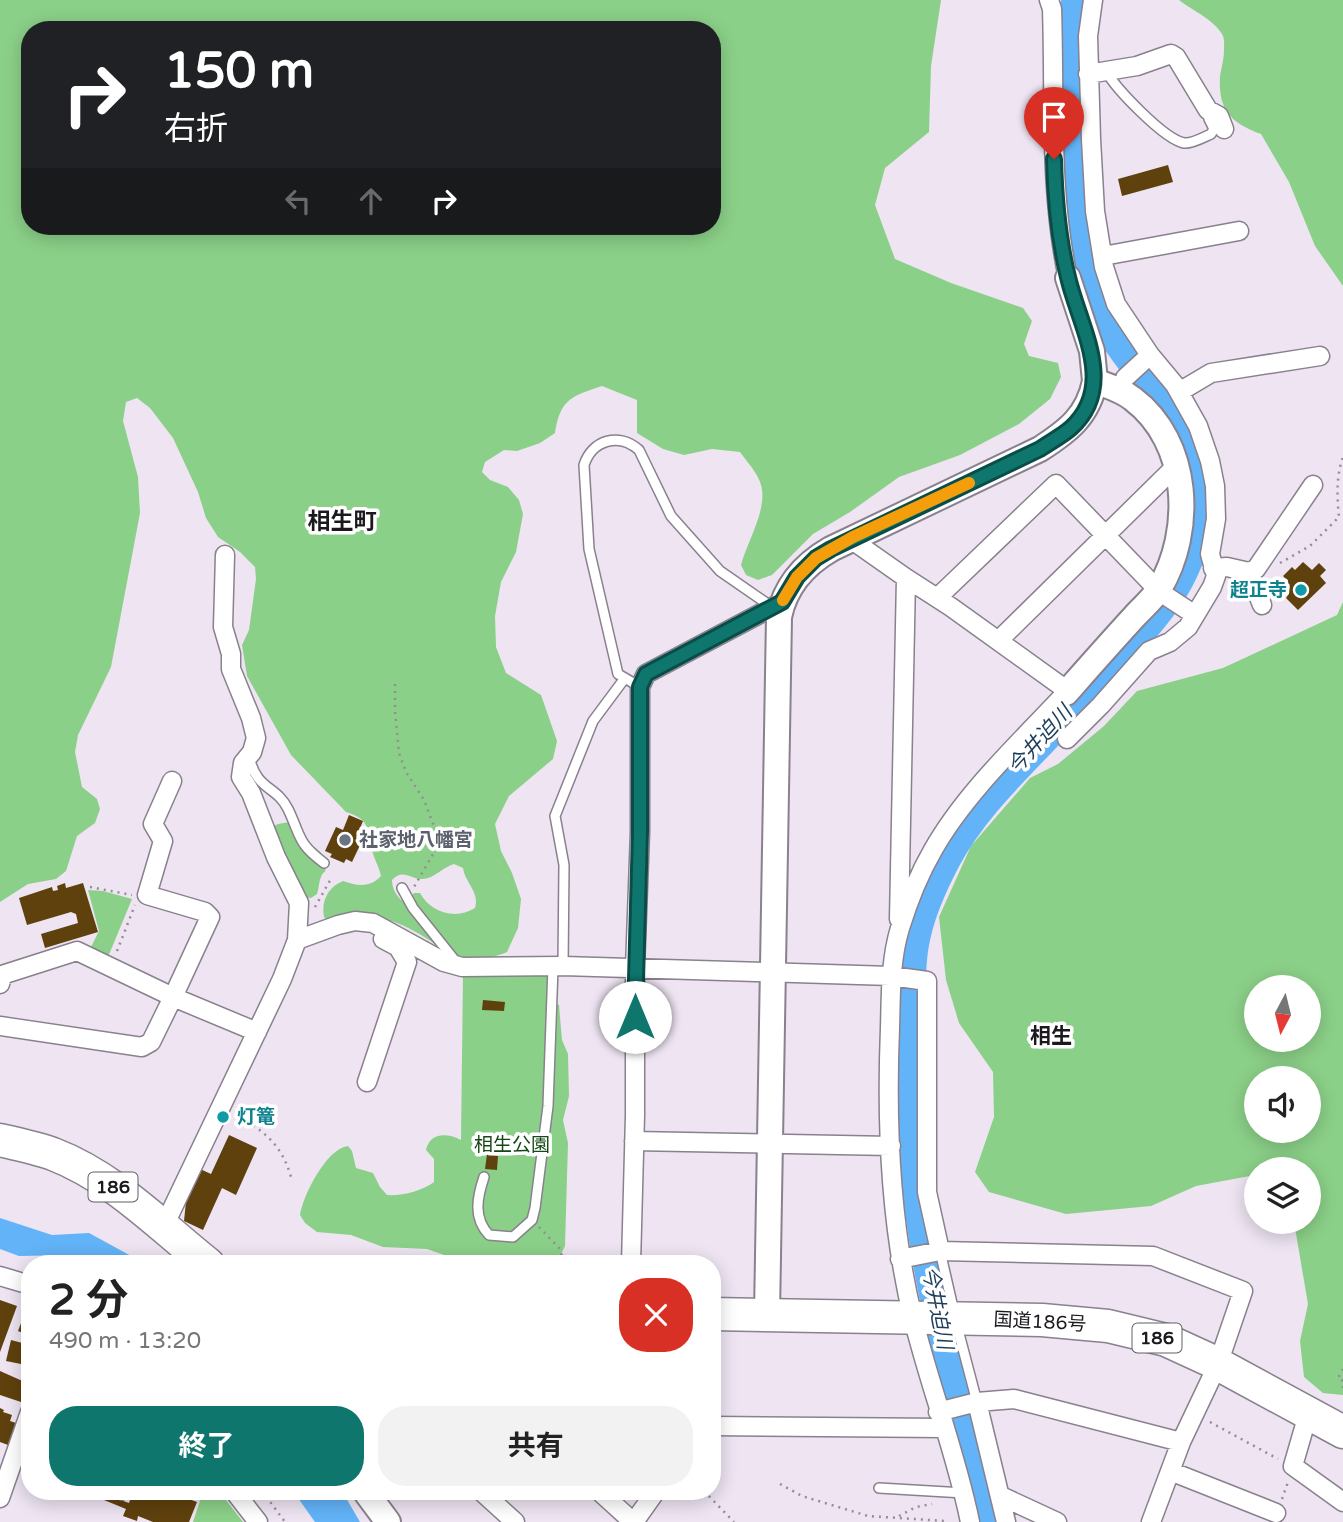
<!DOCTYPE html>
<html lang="ja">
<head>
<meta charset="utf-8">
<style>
	:root { --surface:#fff; --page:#f2f2f2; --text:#222; --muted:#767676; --accent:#0f766e }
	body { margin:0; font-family:"Varela Round","Noto Sans JP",sans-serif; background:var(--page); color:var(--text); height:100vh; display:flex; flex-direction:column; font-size:26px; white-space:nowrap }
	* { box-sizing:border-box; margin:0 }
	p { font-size:23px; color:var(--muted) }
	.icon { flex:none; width:38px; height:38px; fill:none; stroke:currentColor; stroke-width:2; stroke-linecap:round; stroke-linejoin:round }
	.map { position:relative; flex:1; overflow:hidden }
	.panel { position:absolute; left:21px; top:1255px; width:700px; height:245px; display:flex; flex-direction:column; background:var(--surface); border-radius:28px; box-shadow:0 4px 18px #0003 }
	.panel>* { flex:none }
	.top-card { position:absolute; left:21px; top:21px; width:700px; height:214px; border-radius:28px; box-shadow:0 4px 18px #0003; background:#202124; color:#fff; overflow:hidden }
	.needle { width:46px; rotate:187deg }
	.buttons { position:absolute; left:1244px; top:975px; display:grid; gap:14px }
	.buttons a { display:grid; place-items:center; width:77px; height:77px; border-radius:50%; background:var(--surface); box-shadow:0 4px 18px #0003; font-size:35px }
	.pin { position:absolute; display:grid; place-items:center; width:60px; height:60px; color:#fff; margin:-72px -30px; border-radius:50% 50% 50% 0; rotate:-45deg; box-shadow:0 0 7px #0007 }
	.pin .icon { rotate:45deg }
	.me { position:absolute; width:77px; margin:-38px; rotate:0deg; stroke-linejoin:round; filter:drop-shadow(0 0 5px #0008) }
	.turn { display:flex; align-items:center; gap:24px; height:147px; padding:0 28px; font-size:32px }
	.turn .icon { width:91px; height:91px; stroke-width:2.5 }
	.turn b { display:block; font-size:49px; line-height:60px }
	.lanes { display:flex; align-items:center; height:66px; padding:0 28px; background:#0003; justify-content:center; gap:35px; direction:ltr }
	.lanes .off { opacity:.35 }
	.round { display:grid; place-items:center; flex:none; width:74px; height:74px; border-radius:28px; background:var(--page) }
	.headline { display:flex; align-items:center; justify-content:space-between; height:119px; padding:0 28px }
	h1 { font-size:42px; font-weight:700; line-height:52px }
	.primary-button { display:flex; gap:14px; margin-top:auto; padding:14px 28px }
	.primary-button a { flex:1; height:80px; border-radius:28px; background:var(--accent); color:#fff; font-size:28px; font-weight:700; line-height:80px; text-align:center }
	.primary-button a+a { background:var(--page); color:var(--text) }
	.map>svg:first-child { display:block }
	.green { fill:#8bd088; fill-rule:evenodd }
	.water { fill:#62b3f8 }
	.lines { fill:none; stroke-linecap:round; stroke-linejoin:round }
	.river { stroke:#62b3f8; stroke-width:28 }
	.building { fill:#5f410d }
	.lane-casing { stroke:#89818d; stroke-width:12 }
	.street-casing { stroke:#89818d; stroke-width:21 }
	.secondary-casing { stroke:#89818d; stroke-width:28 }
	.highway-casing { stroke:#89818d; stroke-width:35 }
	.path { stroke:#948d97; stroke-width:2.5; stroke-dasharray:2 5; stroke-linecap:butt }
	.lane { stroke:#fff; stroke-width:9 }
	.street { stroke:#fff; stroke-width:18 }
	.secondary { stroke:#fff; stroke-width:24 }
	.highway { stroke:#fff; stroke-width:32 }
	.route-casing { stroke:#0a4d48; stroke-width:18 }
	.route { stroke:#0f766e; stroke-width:12 }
	.slow { stroke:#f59e0b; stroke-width:12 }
	.culture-dot { fill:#0f9aa8; stroke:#fff; stroke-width:2.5 }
	.worship-dot { fill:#6b7280; stroke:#fff; stroke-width:2.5 }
	.labels { text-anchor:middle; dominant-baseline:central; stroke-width:7; stroke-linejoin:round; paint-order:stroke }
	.shield { fill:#fff; stroke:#605e62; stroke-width:2 }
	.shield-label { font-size:18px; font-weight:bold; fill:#1c191e }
	.culture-label { font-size:19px; font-weight:bold; fill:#0d838f; stroke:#fff; text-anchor:end }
	.worship-label { font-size:19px; font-weight:bold; fill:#5b616d; stroke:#fff; text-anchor:start }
	.park-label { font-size:19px; fill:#164717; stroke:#fff }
	.street-label { font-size:19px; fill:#1c191e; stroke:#fff }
	.water-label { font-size:21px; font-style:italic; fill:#1d3f5b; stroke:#fff }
	.neighbourhood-label { font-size:21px; font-weight:bold; fill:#1c191e; stroke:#fff }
	.quarter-label { font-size:23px; font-weight:bold; fill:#1c191e; stroke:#fff }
</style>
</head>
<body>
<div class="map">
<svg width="1343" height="1522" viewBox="0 0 1343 1522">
	<rect width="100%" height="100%" fill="#eee4f2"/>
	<!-- green -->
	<path class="green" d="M0,0H941L931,66L929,132L885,168L875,205L895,259L951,283L1023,308L1032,321L1024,344L1029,356L1058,363L1061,377L1050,399L1019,424L960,455L899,477L850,512L813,534L772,575L758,580L746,575L741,565C747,542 768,509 761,485C758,473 747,462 740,452L712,449L684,455L663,449L637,433V400L602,386C572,396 560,399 555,433L540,443L517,451L504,450L485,462L482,472L490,480L508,487L519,500L523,514L516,552L501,582L495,616L496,647L506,673L541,695L557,741L553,759L509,796L495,824L501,851L512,873L521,899L518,928L507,952C456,973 440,940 397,923C375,915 350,917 327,920L324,917C321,901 328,887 343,881C357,886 370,888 381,876C379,866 374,859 372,850C368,828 369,819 346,812L291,755L247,676L242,645L249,630L256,579L255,567L240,552L218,537L206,518L198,492L173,438L150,408L137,398L126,402L123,421L138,477L140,513L111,667L78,735L75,752L82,787L97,799L100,809L95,823L77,836L66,871L56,879L28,884L0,902ZM30,30H712V226H30ZM454,864L463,868C465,883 480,892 475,908C456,920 431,913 420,893H414L406,903C398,899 392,890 392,880C403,868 410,879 423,879C435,878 443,867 454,864Z
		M1179,0H1343V286L1315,246L1289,182L1261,134C1232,123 1218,111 1220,77C1221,68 1224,60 1224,50C1224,45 1225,39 1222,34C1213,19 1193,11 1179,0Z
		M1343,602V1395L1323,1393L1304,1377L1300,1341L1308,1304L1294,1222H1309V1169H1256V1182L1250,1176L1196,1186L1151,1206L1066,1214L989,1192L975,1172L994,1117L993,1072L959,1023L946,980L939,917L971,846L1030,778L1058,764L1104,726L1137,691L1223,668L1337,615ZM1309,987V1040H1256V987ZM1256,1078H1309V1130H1256Z
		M297,819L300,822L301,830L295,836L296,841L299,844C310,840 327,854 326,866C325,876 325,868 321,877C319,881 319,888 317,894L311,898L303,897L296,891L272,827C279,822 288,824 297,819Z
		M88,890L103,891L132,899L108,957L90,949L99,931Z
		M558,973L554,1002L559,1005L562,1040L568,1054L569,1096L563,1120L568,1143L565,1246L559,1258L558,1263H467L427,1249L383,1247L351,1235L317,1232L305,1223L300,1215C303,1195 327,1148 348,1146L352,1151L356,1168L373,1173L380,1187L387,1195C402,1196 422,1191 434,1182V1159L426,1150C430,1132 448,1133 461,1140L463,975Z
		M196,1491H219L243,1522H193L200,1501Z"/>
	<!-- water -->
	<path class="water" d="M0,1218L52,1235L89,1233L144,1263H83L69,1255L19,1256L0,1249Z
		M293,1491H342L360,1522H315Z"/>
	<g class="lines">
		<!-- river -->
		<path class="river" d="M992,1522C978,1462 958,1404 944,1345C918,1238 906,1132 911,1022C912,995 910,965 916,939C921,913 934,884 946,861C975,806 1022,765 1063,720C1076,706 1088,690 1101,676C1152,622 1199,579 1201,500C1203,423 1134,382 1104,320C1073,259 1076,190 1073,124C1071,83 1063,40 1076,0"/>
	</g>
	<!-- building -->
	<path class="building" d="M1168,165L1173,182L1122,196L1118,179Z
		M1303,562L1312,570L1319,563L1326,570L1320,576L1326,583L1298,610L1286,598L1288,595L1279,586L1286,579L1283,576L1292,567L1295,570Z
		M349,815L363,821L356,838L362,841L352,862L346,859L344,863L330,857L332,854L325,851L336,827L343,830Z
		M65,883L66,888L83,883L98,932L45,948L41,934L78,923L76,914L71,912L27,925L19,898L52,887L53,891L58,890L57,886Z
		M483,1000L505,1002L504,1011L482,1010Z
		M229,1135L257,1148L236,1195L222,1188L203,1230L184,1221L187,1192L200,1169L211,1174Z
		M487,1154L498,1156L497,1170L485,1169Z
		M0,1300L17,1306L0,1352Z
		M26,1310L30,1312V1336L18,1331Z
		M11,1340L30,1345V1363L27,1362L26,1365L6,1361Z
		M0,1371L27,1383L21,1402L0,1395Z
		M0,1408L4,1410L3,1412L12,1415L10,1421L16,1423L8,1445L0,1442Z
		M102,1491H119L117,1497Z
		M133,1491H167L197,1502L189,1522H153L138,1516L137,1521L123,1516L126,1509L104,1500L106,1495L129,1503Z"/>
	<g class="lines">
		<defs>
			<path id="lane" d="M1106,71C1116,89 1164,139 1184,143C1192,144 1204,137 1211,134L1214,129L1209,119L1208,112
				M640,687L618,674L589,549L584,465C592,440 619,432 639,450L671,516L720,571L772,607
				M249,757C257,791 276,785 288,809C301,836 297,843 324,863
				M402,888L413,908L453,958L454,963
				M563,966L564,865L555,816L593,721L625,678
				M484,1177C477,1198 473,1218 489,1235L513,1237L532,1220L535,1208L548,1106L553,967
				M940,1251L954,1312
				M957,1326L977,1402
				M879,1488L964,1493
				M122,1495L124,1491"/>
			<path id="street" d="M1049,0L1052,9C1055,100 1049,189 1068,278
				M1088,74L1137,66L1171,54L1176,57L1208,110L1219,116L1224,129
				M1103,256L1239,231
				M1125,378L1150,355
				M1179,392L1211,373L1320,356
				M849,538L906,578L899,919
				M225,555L223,627L231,654V669L251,718L256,738L252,752L243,763L241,777L251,793L276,857L299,903L297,940
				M1213,568L1227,567L1249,572
				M906,578L951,607L1061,686L1066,693C1021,741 965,793 933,850C919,874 908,902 900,928C890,961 891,995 890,1028C886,1125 890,1224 913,1318C930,1387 956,1453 970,1522
				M937,598L1056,484L1160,592L1195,615
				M1262,605L1249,572L1256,569L1313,485
				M998,641L1177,465
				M1067,739L1101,705L1149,651L1170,642L1188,627L1212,587L1216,576L1210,554L1216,519L1215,486L1210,461L1198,426L1175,385L1150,355L1116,304L1104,267L1095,211L1091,139L1088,36L1093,0
				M0,984L2,975L77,951L173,997L210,917L205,912L147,895L163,841L153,824L172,781
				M0,1026L142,1047L151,1042L173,997L257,1032
				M367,1082L407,962L398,947L383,939
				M634,1141L891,1146
				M168,1232L164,1226L282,979L297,940L338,925L355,921L373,923L444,962L462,967L563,966L891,976L927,981V1192L940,1251
				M900,1259L940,1251L1153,1256L1243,1291L1218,1364L1181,1442L1151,1522
				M631,1264L635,1115V968L640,832V687L646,674L782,602
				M0,1276L30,1285
				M977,1402L1006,1522
				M938,1412L977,1402L1014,1399L1181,1442
				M1311,1415L1304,1428L1293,1466L1343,1502
				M712,1426L944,1428
				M1170,1471L1276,1513
				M234,1491L258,1522
				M481,1491L515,1522
				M599,1491L633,1522
				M1001,1496L1057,1522
				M0,1498L30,1412
				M634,1522L656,1491"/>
			<path id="secondary" d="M1066,693C1089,667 1111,642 1134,617C1142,608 1153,599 1159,589C1194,531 1190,442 1133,399C1122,390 1108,386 1095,381L1092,351L1068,278
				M767,1314L779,617C785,586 805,564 831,549L1040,449C1068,431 1088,416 1095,381
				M365,1491L388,1522"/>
			<path id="highway" d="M0,1140C17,1144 36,1148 53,1154C113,1177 159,1225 208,1264
				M712,1314L1042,1320L1108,1326L1166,1340L1214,1362L1343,1432"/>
		</defs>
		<!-- lane casing -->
		<use href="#lane" class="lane-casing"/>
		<!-- street casing -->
		<use href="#street" class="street-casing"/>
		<!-- secondary casing -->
		<use href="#secondary" class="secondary-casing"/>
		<!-- highway casing -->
		<use href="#highway" class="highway-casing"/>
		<!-- path -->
		<path class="path" d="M1280,563L1310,546L1339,517C1337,497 1336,476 1343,457
			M395,684V711L399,753L406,772L424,800L440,842L414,887
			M90,887L132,895
			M315,907L332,877
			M117,951L135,905
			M235,1115C264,1130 282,1145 291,1177
			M539,1227L560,1249L564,1264
			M1343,1369L1338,1378L1343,1381
			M1343,1386V1388
			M1210,1422L1278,1459
			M780,1484L802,1496L868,1516L945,1521
			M262,1491L285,1522
			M704,1491L734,1522
			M1282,1499L1288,1482
			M899,1516L916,1507L932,1504"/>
		<!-- lane -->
		<use href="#lane" class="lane"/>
		<!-- street -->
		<use href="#street" class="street"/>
		<!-- secondary -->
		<use href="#secondary" class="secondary"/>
		<!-- highway -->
		<use href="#highway" class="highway"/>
	</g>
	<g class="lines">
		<defs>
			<path id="route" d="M635,1017L640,832V687L646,674L782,602L797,577L816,558L831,549L1040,449C1050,442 1062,436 1071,428C1118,385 1079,326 1068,277C1058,237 1055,199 1054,159"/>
		</defs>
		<!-- route casing -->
		<use href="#route" class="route-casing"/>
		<!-- route -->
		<use href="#route" class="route"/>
		<!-- slow -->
		<path class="slow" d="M783,600L797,577L816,558L853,537L969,483"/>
	</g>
	<!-- markers -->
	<g class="culture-dot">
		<circle cx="1301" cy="590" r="7"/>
		<circle cx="223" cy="1117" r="7"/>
	</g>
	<circle class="worship-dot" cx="345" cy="840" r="7"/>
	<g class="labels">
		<!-- shield labels -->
		<g class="shield">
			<rect x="88.5" y="1172.5" width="49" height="29" rx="5"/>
			<rect x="1132.5" y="1323.5" width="49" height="29" rx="5"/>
		</g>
		<g class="shield-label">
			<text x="113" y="1187">186</text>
			<text x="1157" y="1338">186</text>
		</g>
		<!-- culture labels -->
		<g class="culture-label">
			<text x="1287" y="590">超正寺</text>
			<text x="237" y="1117" text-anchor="start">灯篭</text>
		</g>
		<!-- worship labels -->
		<g class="worship-label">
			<text x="359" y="840">社家地八幡宮</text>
		</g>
		<!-- park labels -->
		<g class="park-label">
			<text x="512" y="1145">相生公園</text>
		</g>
		<!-- street labels -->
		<g class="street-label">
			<text transform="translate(1040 1322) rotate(3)">国道186号</text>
		</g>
		<!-- water labels -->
		<g class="water-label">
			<text transform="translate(1040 740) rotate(-48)">今井迫川</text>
			<text transform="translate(937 1308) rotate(79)">今井迫川</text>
		</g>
		<!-- neighbourhood labels -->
		<g class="neighbourhood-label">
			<text x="1051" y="1036">相生</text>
		</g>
		<!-- quarter labels -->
		<g class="quarter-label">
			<text x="342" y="522">相生町</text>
		</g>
	</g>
</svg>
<div class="buttons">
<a><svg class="needle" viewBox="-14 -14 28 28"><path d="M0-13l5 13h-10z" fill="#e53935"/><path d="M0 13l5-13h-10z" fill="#767676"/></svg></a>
<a><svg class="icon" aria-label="sound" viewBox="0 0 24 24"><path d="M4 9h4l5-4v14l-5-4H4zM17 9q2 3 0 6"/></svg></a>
<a><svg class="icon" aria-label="layers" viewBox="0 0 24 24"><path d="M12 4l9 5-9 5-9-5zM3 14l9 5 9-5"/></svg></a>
</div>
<div class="pin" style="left:1054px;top:159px;background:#d93025"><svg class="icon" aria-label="arrive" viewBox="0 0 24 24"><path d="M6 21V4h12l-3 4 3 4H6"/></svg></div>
<svg class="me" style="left:635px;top:1017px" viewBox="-20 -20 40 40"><circle r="19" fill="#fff"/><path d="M0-13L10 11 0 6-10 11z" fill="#0f766e"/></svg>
<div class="top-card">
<div class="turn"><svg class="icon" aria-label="right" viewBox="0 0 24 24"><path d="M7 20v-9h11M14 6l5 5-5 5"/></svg><div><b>150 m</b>右折</div></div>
<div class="lanes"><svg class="icon off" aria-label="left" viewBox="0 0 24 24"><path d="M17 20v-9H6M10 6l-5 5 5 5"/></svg><svg class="icon off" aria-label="ahead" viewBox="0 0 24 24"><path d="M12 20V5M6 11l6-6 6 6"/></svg><svg class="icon" aria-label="right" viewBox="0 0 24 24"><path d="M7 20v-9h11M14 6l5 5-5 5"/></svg></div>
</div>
<section class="panel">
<div class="headline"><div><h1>2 分</h1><p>490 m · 13:20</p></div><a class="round" style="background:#d93025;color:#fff"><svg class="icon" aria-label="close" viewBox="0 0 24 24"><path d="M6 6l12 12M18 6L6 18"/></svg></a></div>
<div class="primary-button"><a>終了</a><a>共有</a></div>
</section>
</div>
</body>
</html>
